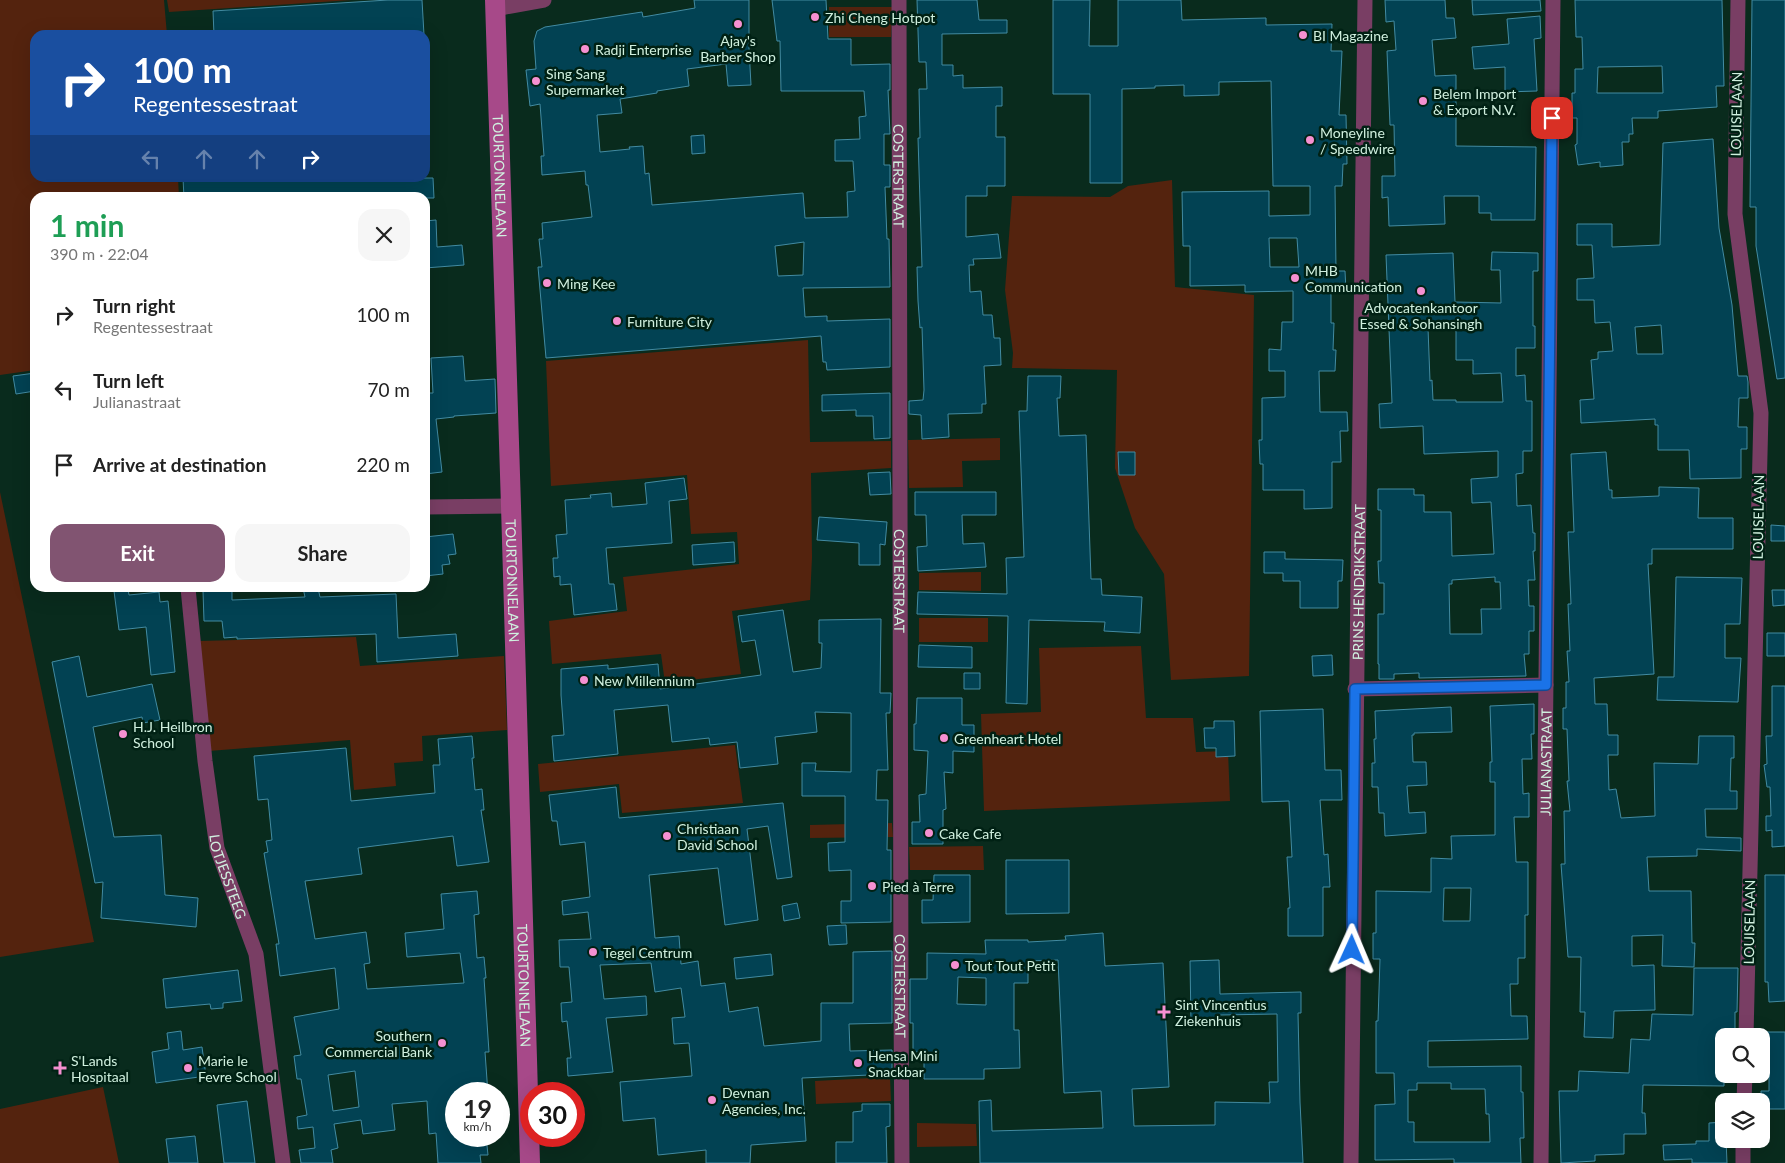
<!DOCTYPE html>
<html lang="en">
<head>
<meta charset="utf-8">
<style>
	:root { --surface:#fff; --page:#f6f6f6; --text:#222; --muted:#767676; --accent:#815471 }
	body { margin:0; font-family:Lato,sans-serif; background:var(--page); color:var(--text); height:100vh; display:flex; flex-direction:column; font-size:19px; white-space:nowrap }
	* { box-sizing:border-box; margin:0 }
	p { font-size:16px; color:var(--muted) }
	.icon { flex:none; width:28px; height:28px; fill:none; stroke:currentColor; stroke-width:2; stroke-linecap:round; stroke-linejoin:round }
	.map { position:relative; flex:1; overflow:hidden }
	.sheet { position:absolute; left:30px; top:192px; width:400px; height:400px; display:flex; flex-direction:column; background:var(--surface); border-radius:15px; box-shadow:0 5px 20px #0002 }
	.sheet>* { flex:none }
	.banner { position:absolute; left:30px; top:30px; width:400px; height:152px; border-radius:15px; box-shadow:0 5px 20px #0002; background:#1a4fa0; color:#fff; overflow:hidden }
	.buttons { position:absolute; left:1715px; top:1028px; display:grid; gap:10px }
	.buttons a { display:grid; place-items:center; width:55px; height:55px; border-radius:10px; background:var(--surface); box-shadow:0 5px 20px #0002; font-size:25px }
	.speed { position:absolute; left:445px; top:1082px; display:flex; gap:10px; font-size:25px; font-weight:700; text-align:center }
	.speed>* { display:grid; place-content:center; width:65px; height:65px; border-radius:50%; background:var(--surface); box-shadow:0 5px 20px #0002; line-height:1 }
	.speed small { font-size:12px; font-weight:400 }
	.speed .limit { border:8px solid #d22; background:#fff; color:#111 }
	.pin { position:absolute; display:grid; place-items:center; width:42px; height:42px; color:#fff; margin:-21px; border-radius:10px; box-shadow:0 2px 8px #0006 }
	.me { position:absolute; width:55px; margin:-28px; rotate:1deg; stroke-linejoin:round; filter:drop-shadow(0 0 4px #0008) }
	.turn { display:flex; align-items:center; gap:18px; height:105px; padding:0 20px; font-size:22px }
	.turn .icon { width:65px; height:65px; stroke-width:2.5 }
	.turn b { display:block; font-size:35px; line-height:42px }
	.lanes { display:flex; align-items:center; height:48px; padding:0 20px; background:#0003; justify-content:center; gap:25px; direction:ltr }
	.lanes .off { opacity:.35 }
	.round { display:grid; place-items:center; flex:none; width:52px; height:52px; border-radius:15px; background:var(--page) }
	.overview { display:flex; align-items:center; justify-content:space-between; height:85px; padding:0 20px }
	h1 { font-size:30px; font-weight:700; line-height:38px; color:#1e9e55 }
	.action { display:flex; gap:10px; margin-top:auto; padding:10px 20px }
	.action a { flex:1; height:58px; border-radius:15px; background:var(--accent); color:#fff; font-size:20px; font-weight:700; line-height:58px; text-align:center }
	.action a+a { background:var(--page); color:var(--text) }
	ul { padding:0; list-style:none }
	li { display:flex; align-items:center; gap:15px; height:75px; padding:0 20px }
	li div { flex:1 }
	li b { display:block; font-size:19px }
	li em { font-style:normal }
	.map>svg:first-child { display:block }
	.green { fill:#54230e }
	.building { fill:#024253; stroke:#428ba2; fill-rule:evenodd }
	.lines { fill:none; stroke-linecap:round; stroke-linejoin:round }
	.street { stroke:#793e64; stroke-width:15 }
	.secondary { stroke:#a74989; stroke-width:20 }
	.route-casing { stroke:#114b97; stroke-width:12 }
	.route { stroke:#1a73e8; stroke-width:9 }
	.poi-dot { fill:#f590d1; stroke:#002114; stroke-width:2 }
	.labels { text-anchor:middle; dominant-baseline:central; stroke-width:5; stroke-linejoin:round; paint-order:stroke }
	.poi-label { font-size:14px; fill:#d0f0df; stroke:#002114; text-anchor:start }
	.street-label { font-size:14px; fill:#d0f0df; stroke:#002114 }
</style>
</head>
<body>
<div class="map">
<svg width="1785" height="1163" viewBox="0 0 1785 1163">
	<rect width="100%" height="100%" fill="#092b1d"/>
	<!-- green -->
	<path class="green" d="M0,0H164L167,35H35V178H178L179,197L35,198V370L0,375Z
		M167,0H352L169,12Z
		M829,7H892L891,37H829Z
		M1172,180L1175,287L1254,295L1249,676L1171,680L1164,574L1135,528L1115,468L1117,370L1012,368L1013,353L1005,290L1012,196L1110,197L1128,186Z
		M808,340L810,442L891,441V468L811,473L812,557L810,600L732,611L741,674L665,683L661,654L552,664L549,621L627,611L623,577L739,564L737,532L691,534L687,475L551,486L546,361Z
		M1000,438V460L962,461L963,487L909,488L908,440Z
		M0,492L94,942L0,957Z
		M981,572V591L919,590V573Z
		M919,618H988V642H919Z
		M356,637L360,666L504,656L507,730L422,736L423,761L394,763L396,786L354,790L350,740L209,751L200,641Z
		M1141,646L1146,718H1193L1196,752L1228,751L1230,801L984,811L981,714L1041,712L1039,648Z
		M735,745L743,803L622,813L619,784L540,792L538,764Z
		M892,823L893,837L810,838V825Z
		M983,846L984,870H910L909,847Z
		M890,1077L891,1101L816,1104L815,1081Z
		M103,1087L119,1163H0V1109Z
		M917,1123L976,1124L977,1146L917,1147Z"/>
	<!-- building -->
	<path class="building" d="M388,0H422L424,35H214L213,11Z
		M694,0H749V49L751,85L728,86L726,64L687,69L689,86L657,91V93L620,99L622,113L597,115L600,152L630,149L629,147L643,146L645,174L649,173L652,205L803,193L805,218L848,217L847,192L855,191L853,161H835V140L860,139L859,117L866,116L864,91H781L780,41H777L772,0H826L828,39H851V65L890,64V90H888L890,134H884V165H890V187H885L887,239H889L890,287L803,288L805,317L827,316V321L890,319V367L827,370L826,362H823L821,336L546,358L538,267H542L539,239H543L542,223L592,217L588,185H586L585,171L542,175L541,156H544L540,104L530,106L526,70L536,69L534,41L537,31L545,27L642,12L643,17L695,8ZM804,242L803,275L778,276L775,246Z
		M917,0H977L979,20H1007V33L942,34V65H953V76L963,75V88L1002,87V106H996V137H1005V186H987V196H966V237L998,234L1001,258L973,259L974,265H969L970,292L981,291L983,315H992L994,338H1000L1001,365L984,366L986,404H982V413L948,414L949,437L922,439L921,415L909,414V401L923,400L924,390L922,327L920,328L918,301L917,267H922L918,138H920L919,89H927L926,62H919Z
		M1053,0H1090L1089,46H1118V0H1181L1182,20L1266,18V25L1332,24L1331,51H1342L1339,115H1346L1347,164H1343L1342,186H1335L1336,271H1345L1346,291H1331V323H1334L1333,350H1336L1335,371H1319L1320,412H1347L1348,431H1340L1341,462H1332V508L1304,509V490H1263V464H1260L1259,440H1262V398L1285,397V371H1269V349L1281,350L1282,322H1293V291L1245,292V285L1190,286V246H1183L1182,192L1269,191V216L1310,215V186H1273L1271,81L1219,82V95L1184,96V85L1155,86V88L1122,89V183H1090V94H1053ZM1269,238H1297L1299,267H1270Z
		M1385,0H1445L1446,18H1454L1456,38L1432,40L1435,76L1456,75V146L1536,147L1535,220H1491V213H1479V196H1444L1445,224L1389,226L1388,197L1382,198V176H1395L1394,125H1390L1387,51L1396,50L1394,21L1386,22Z
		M1472,0H1540L1541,11L1473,15Z
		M1575,0H1722L1724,86H1716L1717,107L1658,111V118H1632L1633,134H1629V142H1622L1623,165L1600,167V162L1578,165L1575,145L1577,144V118H1572V93H1575V69H1583L1582,37H1576ZM1662,66L1663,93H1597L1598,67Z
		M1752,0H1785V378L1777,379L1756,246V207H1750Z
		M1540,16L1541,38L1534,39L1537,91L1505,92V67L1474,69L1472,47L1509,44L1507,19Z
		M704,135L705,153L692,154L691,136Z
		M1713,139L1719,228L1732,305L1738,376H1747L1748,382V398H1739L1738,427H1747V449H1741V478L1690,479L1689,450H1658V425H1655V419L1581,423L1580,400L1594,399L1591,360L1598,359V352L1613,351L1610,322L1595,323L1594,300H1577V279L1594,278L1592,245H1577V224H1612V247L1660,245L1663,143ZM1661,325L1663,354H1637L1635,327Z
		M183,178H433L434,198H184Z
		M436,220L437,247L462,245L464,265L425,268V221Z
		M1492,252L1538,253V271H1533V326H1535V348H1516V376L1525,375L1526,401H1532V451H1523V473L1516,474L1517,506L1531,505L1533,533H1535V551H1533L1535,580H1528L1529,606H1534V631H1529V654H1524L1526,676L1419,678V673L1394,674V679H1379V664H1378V614H1384V583H1379L1378,561H1381V510H1378V489H1414V495H1424V512H1451L1452,556L1494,554L1491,502L1472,503L1471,479L1498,477V451L1424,454L1423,426L1380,428L1379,404L1392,403L1386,255L1453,253L1455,302L1501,303L1500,270H1491ZM1456,327V360H1473V374L1501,373L1503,402H1456V400H1433L1432,380L1430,381L1428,328ZM1495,577V582H1500L1501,609H1481L1482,634H1450L1449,584H1452V580Z
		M463,356L465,381L495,379L496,413L454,416V417L436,419L442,472L425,474V393H433L431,358Z
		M35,373V391L16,394L13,376Z
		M1028,376H1061L1060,398H1057L1059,436L1086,435L1091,579H1101L1102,595L1142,597L1140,633L1104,631L1105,622L1029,620L1027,704L1006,703L1008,616L917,614L918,592L1007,594L1006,558L1024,557L1019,411H1027Z
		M890,393V438L874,439L873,416H856V410L822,411V395Z
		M1118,452H1135V475H1119Z
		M1606,452L1609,490H1612V498L1659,496V487L1699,488L1698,518H1733V549H1652V564H1648L1654,674L1594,678L1595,704H1607L1608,735H1618V755H1608L1609,790L1616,789L1621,818L1655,816L1654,763L1698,764L1699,736H1734V758H1731L1730,791H1737V809H1705L1706,837L1741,838V851L1697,849V856L1647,857L1649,891H1691L1692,943H1695L1694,967L1662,966L1663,935L1632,936V966L1654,965L1655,1010L1614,1011L1613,1038L1584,1037L1585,1012H1580L1581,957H1568L1561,864H1565L1564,811H1570L1567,781H1569L1567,729H1563V708H1566V682H1569L1567,651H1570L1568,604H1571L1568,532H1574L1571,454Z
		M890,472L891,494L870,495L868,473Z
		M684,478L687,499L669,501L672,543L606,548L609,584H614L617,610L574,615L571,584L560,585V576L554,577L553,558H558L556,535L567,534L565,500L591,498L590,495L611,493L612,507L647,504L645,483Z
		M915,492H996V515H962L963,544L984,543L986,567L918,571L917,547L927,546L926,515H915Z
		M819,517L887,522L885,545L880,544V565H859V543L817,540Z
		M1771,525L1785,526V541H1771Z
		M453,534L456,554L448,555L450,564L442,565L443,574L425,576V537Z
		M734,542L735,562L693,565L692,545Z
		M1264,552H1285V559L1343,560L1342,581H1338V608H1300V581H1283V573H1264Z
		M1676,577L1742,578L1740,624H1725V658H1741L1738,702L1657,700L1658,677H1674Z
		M303,588H318L320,597L396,594L398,638L456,634L458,656L377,662L376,634L237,639V637L224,638L222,621H204L203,591L232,590V600L305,597Z
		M128,589L129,595L159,592L160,602L168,601L175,672L151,675L146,627L119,630L114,591Z
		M1772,590H1785V605L1773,606Z
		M783,610L793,672L821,668L822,643H819V620L881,619L880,693H891L890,713H886L888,770H877L876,800H888L887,850H891V922L841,923V901H851V870L829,871L828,843L845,842V796H802V763H816L815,771L851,772V713L815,712L817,732L775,737L778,764L740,768L737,742L710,745L709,738L672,742L668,705L614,710L618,754L554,761L552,736L564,735L561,695V669L608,665V669L658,664L660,689L761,675L755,640L742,642L738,616Z
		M1767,633H1785V656H1767Z
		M919,645L972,647V668L918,667Z
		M1332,655L1333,675L1313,676L1312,656Z
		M79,656L87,697L152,684L160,720L143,723L142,717L93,727L114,837L161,835L165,895L198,898L196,927L101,918L103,882L95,883L52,662Z
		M964,673H980V689H964Z
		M1772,686H1785V846L1772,847V830L1766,831V816H1771L1770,787H1767L1764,765L1767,764L1766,736H1772Z
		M917,698H962V725H974V752L953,751V773L944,772L946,809L943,810V844H912V822H920L919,795L926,794L928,751L914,750V724H916Z
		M1534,704V734H1531L1532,759H1522L1523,794L1529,793V817H1514L1516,862H1528V915H1525V958H1518V984H1510L1511,1016H1527L1528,1039L1428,1041V1067L1521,1066V1092H1523L1524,1138H1520L1521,1163H1454V1159L1375,1160V1105L1395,1104L1394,1073H1376V1021H1378L1380,959H1373V933H1376V891L1431,892V858L1452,859L1451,836L1495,835V782H1490V762H1492L1490,706ZM1444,888H1471L1470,921H1443ZM1417,1083H1451V1089H1485L1486,1114H1489L1490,1142H1414V1122H1408V1090H1417Z
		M1451,707L1452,732L1414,733V735H1412L1413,762H1426L1427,785L1407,786L1409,813L1425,812L1426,833L1385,836L1384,813H1379L1378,787H1372V763H1375L1374,739H1376L1375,711Z
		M1323,709L1325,770H1341L1342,800H1320L1324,855L1328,854L1330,887H1323V936H1288V908H1290L1287,857H1292L1289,801L1262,802L1260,711Z
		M1214,721H1234L1235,756L1216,757V748H1205L1204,728H1214Z
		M472,736L474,758H472L475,790L482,789L484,810H481L489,862L457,866L453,836L358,848L362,874L305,881L315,939L366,932L370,963L364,964L367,989L464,983L460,953L407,957L405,933L444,929L441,894L477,891L479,914L474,915L477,958L484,957L486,978H484L489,1052H485L488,1094H456V1136H486L488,1155H480L481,1163H438L436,1133L429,1134L427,1101L392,1104L395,1130L363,1134L361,1120L334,1124L338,1148L331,1150L333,1163H301L299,1150L315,1148L313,1127L298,1129L297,1117L307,1115L301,1079H297L294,1056L301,1055L294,1017L339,1009L335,968L280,976L276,944H279L264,853L268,852L266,841L272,840L268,799L258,800L254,756L346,748L351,801L435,793L433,765H440L438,739ZM355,1071L359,1107L333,1111L328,1075Z
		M616,787L619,818L783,803L792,877L777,879L768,826L747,829L758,920L725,925L718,868L649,875L655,938L679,936L681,964L698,961L701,986L725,983L729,1012L758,1007L764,1046L821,1041V1003H853V952L892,951V1023L849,1024L850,1051L892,1050V1074L802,1078L806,1141L751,1145L750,1163H706V1150L658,1155L655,1118L623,1121L620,1082L692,1076L689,1043L674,1044L672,1018L685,1017L681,988L655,992L651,963L600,965L604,999L646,996L647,1015L606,1018L613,1072L568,1076L567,1058H571L567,1021L562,1022L561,1003L572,1002L569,967H560L559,940L591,939L588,912L563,915L562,901L590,897L585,842L560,845L557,821H552L549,795Z
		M1006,860H1069V913L1006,914Z
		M934,875H970V922L922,923V900H933Z
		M1765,875H1785V1001L1769,1002L1768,982H1765Z
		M797,903L800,918L784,921L782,906Z
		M846,925L847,944L829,945L827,926Z
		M1103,933L1105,966L1163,963L1169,1087L1132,1089L1134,1126L1215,1125V1102L1270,1103L1269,1082H1278L1277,1014L1220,1015V1022L1191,1023L1190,961L1219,960L1220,994L1301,992V1013H1298L1300,1102L1303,1163H980L979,1101L991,1100L992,1131L1103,1128L1101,1091L1064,1093L1058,960L1028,961V983H1014V1030H1019L1020,1068L984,1069V1079H924V1052H913V1023H910V979H927V953L986,954L985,940H1028V942L1066,940L1065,936ZM958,977L986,978V1005L957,1004Z
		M771,954L773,975L736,979L734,958Z
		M1694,968H1738L1737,1012H1735V1036H1724V1086L1643,1085L1642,1113H1645L1646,1134H1624V1154L1595,1155V1161L1561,1163L1559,1091H1578L1579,1071L1629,1073L1631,1039L1650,1040L1652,1014L1693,1015Z
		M238,970L242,1001L223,1003V1008L211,1009L210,1004L166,1008L163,979Z
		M181,1031L183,1050L202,1047L206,1076L156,1083L152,1052L169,1049L167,1033Z
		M1764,1032H1785V1109H1762L1761,1091H1769V1050H1764Z
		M247,1101L255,1163H224L217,1105Z
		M862,1104H890V1126L886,1127L887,1163H836V1142H853V1112L862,1111Z
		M1724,1122V1139H1726L1727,1163H1692V1159L1664,1160L1663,1145L1696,1144V1141H1709V1123Z
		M195,1136L198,1163H169L166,1139Z"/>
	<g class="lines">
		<!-- street -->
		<g class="street">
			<path id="s1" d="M899,0L901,1002L902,1163"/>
			<path d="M1738,0L1735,214L1761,413L1746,1036"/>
			<path d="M495,9L544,0"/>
			<path d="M425,507L511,506"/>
			<path id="s2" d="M188,588L205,761L217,848L256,954L283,1163"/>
			<path d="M1355,689L1546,685"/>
			<path d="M1744,1101L1745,1074"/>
			<path id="s3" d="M1351,1163C1353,775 1363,388 1365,0"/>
			<path id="s4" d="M1541,1163L1553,0"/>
			<path d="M1743,1163V1139"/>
		</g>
		<!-- secondary -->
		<path class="secondary" id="s5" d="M495,0L511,506L530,1163"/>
	</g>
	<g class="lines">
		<defs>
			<path id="route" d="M1352,950L1355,689L1546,685L1552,118"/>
		</defs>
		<!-- route casing -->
		<use href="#route" class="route-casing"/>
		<!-- route -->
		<use href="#route" class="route"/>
	</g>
	<!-- markers -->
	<g class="poi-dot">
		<circle cx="815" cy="17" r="5"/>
		<circle cx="738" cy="24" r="5"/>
		<circle cx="1303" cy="35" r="5"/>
		<circle cx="585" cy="49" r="5"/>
		<circle cx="536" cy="81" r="5"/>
		<circle cx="1423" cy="101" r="5"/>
		<circle cx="1310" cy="140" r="5"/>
		<circle cx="1295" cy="278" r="5"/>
		<circle cx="547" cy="283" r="5"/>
		<circle cx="1421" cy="291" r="5"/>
		<circle cx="617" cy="321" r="5"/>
		<circle cx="584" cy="680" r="5"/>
		<circle cx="123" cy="734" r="5"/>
		<circle cx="944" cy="738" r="5"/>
		<circle cx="929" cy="833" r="5"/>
		<circle cx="667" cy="836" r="5"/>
		<circle cx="872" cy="886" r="5"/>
		<circle cx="593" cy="952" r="5"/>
		<circle cx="955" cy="965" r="5"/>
		<path d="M1161.5 1004.5h5v5h5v5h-5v5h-5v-5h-5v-5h5z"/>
		<circle cx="442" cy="1043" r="5"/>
		<circle cx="858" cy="1063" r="5"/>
		<path d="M57.5 1060.5h5v5h5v5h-5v5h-5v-5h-5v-5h5z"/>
		<circle cx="188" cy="1068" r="5"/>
		<circle cx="712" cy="1100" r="5"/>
	</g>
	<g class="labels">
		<!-- poi labels -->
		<g class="poi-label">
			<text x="825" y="17">Zhi Cheng Hotpot</text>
			<text x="1313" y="35">BI Magazine</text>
			<text x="738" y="40" text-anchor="middle">Ajay's<tspan x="738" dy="16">Barber Shop</tspan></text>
			<text x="595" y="49">Radji Enterprise</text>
			<text x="546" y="73">Sing Sang<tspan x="546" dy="16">Supermarket</tspan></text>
			<text x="1433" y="93">Belem Import<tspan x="1433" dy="16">&amp; Export N.V.</tspan></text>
			<text x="1320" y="132">Moneyline<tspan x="1320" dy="16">/ Speedwire</tspan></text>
			<text x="1305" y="270">MHB<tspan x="1305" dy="16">Communication</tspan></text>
			<text x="557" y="283">Ming Kee</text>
			<text x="1421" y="307" text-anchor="middle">Advocatenkantoor<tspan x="1421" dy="16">Essed &amp; Sohansingh</tspan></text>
			<text x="627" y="321">Furniture City</text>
			<text x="594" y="680">New Millennium</text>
			<text x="133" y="726">H.J. Heilbron<tspan x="133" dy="16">School</tspan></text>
			<text x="954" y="738">Greenheart Hotel</text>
			<text x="677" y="828">Christiaan<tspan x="677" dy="16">David School</tspan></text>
			<text x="939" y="833">Cake Cafe</text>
			<text x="882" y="886">Pied à Terre</text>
			<text x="603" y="952">Tegel Centrum</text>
			<text x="965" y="965">Tout Tout Petit</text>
			<text x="1175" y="1004">Sint Vincentius<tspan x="1175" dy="16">Ziekenhuis</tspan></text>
			<text x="432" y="1035" text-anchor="end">Southern<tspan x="432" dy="16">Commercial Bank</tspan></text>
			<text x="868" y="1055">Hensa Mini<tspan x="868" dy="16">Snackbar</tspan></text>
			<text x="71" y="1060">S'Lands<tspan x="71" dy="16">Hospitaal</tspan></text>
			<text x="198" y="1060">Marie le<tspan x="198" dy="16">Fevre School</tspan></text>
			<text x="722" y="1092">Devnan<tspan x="722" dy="16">Agencies, Inc.</tspan></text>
		</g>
		<!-- street labels -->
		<g class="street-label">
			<text transform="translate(1736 114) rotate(-89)">LOUISELAAN</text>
			<text stroke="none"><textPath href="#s5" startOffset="176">TOURTONNELAAN</textPath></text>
			<text stroke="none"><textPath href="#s1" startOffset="176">COSTERSTRAAT</textPath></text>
			<text transform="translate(1758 517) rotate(-89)">LOUISELAAN</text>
			<text stroke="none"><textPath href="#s5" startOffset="581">TOURTONNELAAN</textPath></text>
			<text stroke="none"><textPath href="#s1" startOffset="581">COSTERSTRAAT</textPath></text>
			<text stroke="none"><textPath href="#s3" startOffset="581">PRINS HENDRIKSTRAAT</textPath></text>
			<text stroke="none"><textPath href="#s4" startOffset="401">JULIANASTRAAT</textPath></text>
			<text stroke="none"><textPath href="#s2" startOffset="292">LOTJESSTEEG</textPath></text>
			<text transform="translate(1749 922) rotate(-89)">LOUISELAAN</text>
			<text stroke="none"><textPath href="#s5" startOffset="986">TOURTONNELAAN</textPath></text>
			<text stroke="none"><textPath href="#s1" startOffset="986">COSTERSTRAAT</textPath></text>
		</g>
	</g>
</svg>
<div class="buttons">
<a><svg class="icon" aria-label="search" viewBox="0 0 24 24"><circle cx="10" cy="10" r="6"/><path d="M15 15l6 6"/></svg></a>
<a><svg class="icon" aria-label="layers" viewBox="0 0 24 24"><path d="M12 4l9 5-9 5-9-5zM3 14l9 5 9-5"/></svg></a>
</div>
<div class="speed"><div>19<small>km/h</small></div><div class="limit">30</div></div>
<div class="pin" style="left:1552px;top:118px;background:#d93025"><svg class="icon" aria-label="arrive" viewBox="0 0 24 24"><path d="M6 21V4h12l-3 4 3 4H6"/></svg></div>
<svg class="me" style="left:1352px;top:950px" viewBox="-20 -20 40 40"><path d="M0-17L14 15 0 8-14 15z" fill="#1a73e8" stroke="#fff" stroke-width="4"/></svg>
<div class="banner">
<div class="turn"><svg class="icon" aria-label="right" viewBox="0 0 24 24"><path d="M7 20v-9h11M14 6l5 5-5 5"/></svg><div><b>100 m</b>Regentessestraat</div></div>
<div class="lanes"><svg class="icon off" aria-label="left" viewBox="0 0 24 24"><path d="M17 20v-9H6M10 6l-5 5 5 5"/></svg><svg class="icon off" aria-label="ahead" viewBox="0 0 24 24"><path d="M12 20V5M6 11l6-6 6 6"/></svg><svg class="icon off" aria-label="ahead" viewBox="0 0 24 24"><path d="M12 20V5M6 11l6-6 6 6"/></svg><svg class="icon" aria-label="right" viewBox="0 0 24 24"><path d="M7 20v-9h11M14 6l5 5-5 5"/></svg></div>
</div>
<section class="sheet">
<div class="overview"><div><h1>1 min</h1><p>390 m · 22:04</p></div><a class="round"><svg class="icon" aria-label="close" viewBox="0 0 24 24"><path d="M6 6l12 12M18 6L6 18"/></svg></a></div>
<ul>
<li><svg class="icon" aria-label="right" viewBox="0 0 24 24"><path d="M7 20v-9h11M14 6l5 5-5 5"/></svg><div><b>Turn right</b><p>Regentessestraat</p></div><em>100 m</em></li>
<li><svg class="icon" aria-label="left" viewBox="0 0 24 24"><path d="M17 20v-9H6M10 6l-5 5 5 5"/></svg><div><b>Turn left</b><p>Julianastraat</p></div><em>70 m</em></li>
<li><svg class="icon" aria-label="arrive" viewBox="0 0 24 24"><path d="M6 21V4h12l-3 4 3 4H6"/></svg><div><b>Arrive at destination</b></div><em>220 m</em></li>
</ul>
<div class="action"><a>Exit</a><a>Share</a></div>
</section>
</div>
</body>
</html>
